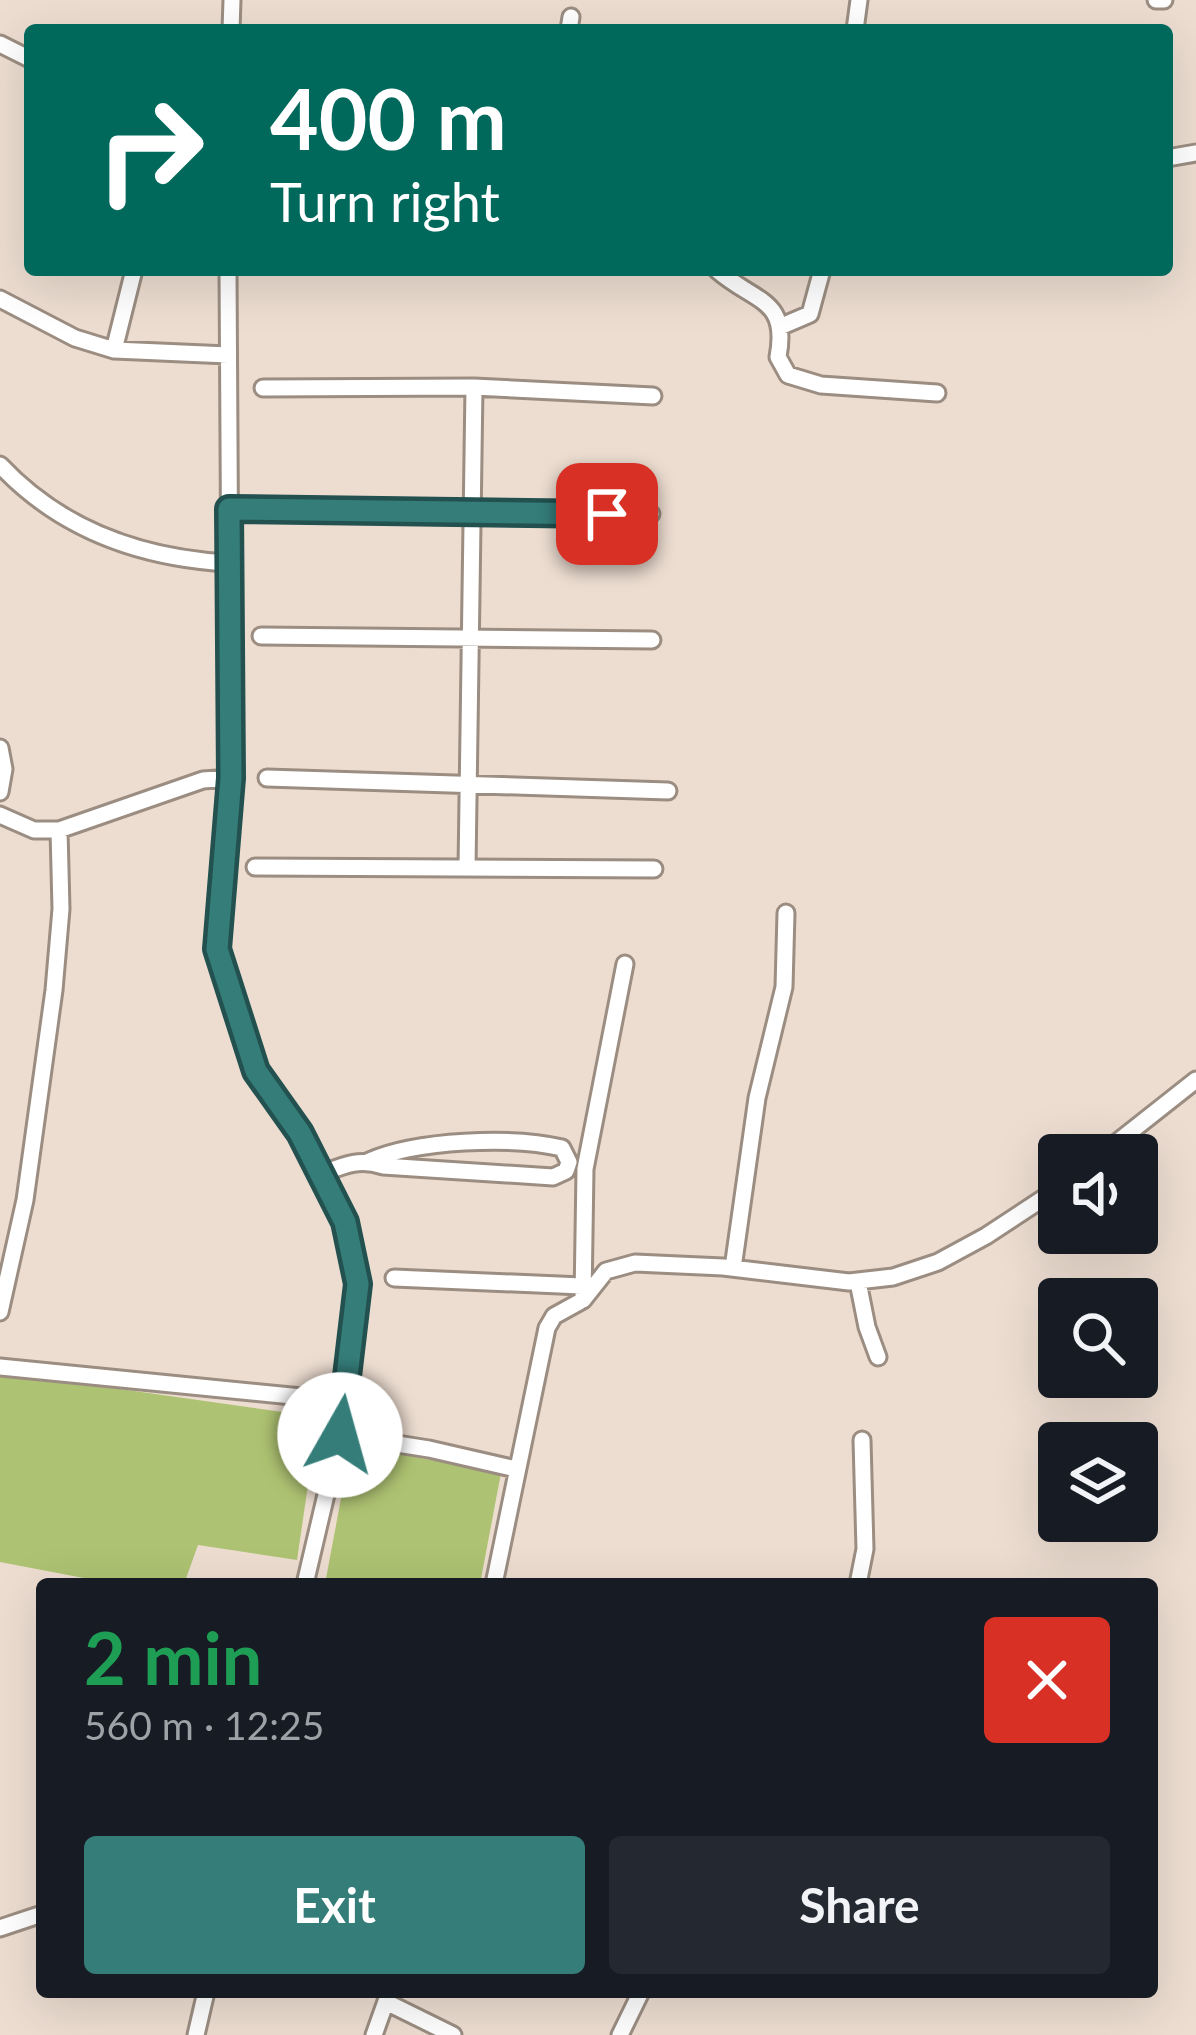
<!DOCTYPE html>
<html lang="en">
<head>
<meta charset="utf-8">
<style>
	:root { --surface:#171b24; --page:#242831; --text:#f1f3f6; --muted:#9ea1a6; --accent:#357d79 }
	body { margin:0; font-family:Lato,sans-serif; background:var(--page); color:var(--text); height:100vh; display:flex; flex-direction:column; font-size:45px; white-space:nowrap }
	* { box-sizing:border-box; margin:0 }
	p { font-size:39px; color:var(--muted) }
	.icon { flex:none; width:66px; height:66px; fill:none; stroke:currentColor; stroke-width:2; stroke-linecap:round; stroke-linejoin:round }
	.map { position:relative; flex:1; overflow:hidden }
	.sheet { position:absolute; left:36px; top:1578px; width:1122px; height:420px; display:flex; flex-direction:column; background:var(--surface); border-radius:12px; box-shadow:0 12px 48px #0002 }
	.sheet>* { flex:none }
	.guide { position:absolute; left:24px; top:24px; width:1149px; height:252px; border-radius:12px; box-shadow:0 12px 48px #0002; background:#00695c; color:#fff; overflow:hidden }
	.tools { position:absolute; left:1038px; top:1134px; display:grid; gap:24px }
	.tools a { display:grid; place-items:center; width:120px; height:120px; border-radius:12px; background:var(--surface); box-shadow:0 12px 48px #0002; font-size:60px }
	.pin { position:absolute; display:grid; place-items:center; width:102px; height:102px; color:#fff; margin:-51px; border-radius:24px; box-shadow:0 6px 18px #0006 }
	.me { position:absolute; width:132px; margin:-66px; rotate:7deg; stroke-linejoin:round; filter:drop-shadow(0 0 9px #0008) }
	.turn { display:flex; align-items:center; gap:42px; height:252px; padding:0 48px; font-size:54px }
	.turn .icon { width:156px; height:156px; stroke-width:2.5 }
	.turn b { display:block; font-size:84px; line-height:102px }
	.round { display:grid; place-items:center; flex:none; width:126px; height:126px; border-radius:12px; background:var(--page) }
	.summary { display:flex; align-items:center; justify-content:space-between; height:204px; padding:0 48px }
	h1 { font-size:72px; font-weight:700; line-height:90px; color:#1e9e55 }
	.button { display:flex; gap:24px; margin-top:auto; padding:24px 48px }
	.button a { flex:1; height:138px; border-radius:12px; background:var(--accent); color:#fff; font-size:48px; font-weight:700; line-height:138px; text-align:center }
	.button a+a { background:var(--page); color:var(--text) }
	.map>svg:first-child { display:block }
	.green { fill:#adc272 }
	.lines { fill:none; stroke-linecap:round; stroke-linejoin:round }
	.minor-casing { stroke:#9b8d81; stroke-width:21 }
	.minor { stroke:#fff; stroke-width:15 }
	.route-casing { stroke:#22514f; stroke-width:30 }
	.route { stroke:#357d79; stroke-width:21 }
</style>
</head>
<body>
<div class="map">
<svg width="1196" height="2035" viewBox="0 0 1196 2035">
	<rect width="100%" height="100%" fill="#edddd1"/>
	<!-- green -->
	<path class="green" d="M0,1372L318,1417L297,1560L198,1545L184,1584H115L0,1562Z
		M351,1445L501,1473L480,1584H325Z"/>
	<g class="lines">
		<defs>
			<path id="minor" d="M1156,0H1164
				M231,30L232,0
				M569,30L571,17
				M855,30L859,0
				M0,44L30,59
				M1167,158L1196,153
				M228,270L231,778L217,949L256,1071L300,1133L345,1222L358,1284L340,1435L305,1584
				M717,270C755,303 789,298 778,357L788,375L821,385L937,393
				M0,299L75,338L114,350L228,355
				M782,326L810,314L822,270
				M114,350L134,270
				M263,388L474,387L653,396
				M0,465C61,530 141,558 228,563
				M229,510L651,514
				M261,636L652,640
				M0,748L4,769L0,792
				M267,778L668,791
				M0,815L34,830H59L203,780L231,778
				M255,867L654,869
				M467,868L474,387
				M1101,1155L1196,1080
				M321,1174C344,1165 359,1158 383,1166L553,1177L566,1171L569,1162L562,1148C512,1136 416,1140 369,1161
				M733,1268L757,1098L784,987L786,913
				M394,1278L582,1286
				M858,1282L867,1327L878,1357
				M583,1300L585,1169L625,964
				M0,1312L25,1200L54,990L61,909L59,830
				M0,1367L342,1401
				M340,1435L429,1449L516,1469
				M494,1584L547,1328L554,1316L583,1300L606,1271L635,1263L723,1267L849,1282L893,1277L938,1262L986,1236L1059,1188
				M858,1584L865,1549L862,1440
				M0,1928L42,1914
				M386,2002L453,2035
				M196,2035L206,1992
				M374,2035L389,1993
				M620,2035L641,1992"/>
		</defs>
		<!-- minor casing -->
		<use href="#minor" class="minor-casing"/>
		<!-- minor -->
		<use href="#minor" class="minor"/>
	</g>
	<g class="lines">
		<defs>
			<path id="route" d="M340,1435L358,1284L345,1222L300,1133L256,1071L217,949L231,778L229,509L607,514"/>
		</defs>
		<!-- route casing -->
		<use href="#route" class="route-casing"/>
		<!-- route -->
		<use href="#route" class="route"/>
	</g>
</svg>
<div class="tools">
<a><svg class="icon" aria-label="sound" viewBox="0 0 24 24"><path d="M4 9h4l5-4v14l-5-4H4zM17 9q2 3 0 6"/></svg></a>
<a><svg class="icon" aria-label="search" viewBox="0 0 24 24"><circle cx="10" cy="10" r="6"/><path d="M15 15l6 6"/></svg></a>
<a><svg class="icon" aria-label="layers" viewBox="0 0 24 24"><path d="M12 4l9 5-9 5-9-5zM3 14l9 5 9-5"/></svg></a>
</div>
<div class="pin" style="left:607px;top:514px;background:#d93025"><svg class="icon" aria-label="arrive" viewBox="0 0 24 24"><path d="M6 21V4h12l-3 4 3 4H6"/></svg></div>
<svg class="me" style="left:340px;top:1435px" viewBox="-20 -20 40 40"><circle r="19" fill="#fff"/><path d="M0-13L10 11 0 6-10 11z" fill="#357d79"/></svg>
<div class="guide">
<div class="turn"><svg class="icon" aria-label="right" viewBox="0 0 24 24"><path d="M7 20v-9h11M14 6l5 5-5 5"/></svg><div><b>400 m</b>Turn right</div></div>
</div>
<section class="sheet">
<div class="summary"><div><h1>2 min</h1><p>560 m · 12:25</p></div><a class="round" style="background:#d93025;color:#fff"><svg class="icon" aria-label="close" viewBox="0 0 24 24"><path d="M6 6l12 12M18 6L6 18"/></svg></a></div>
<div class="button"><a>Exit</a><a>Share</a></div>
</section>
</div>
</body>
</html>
